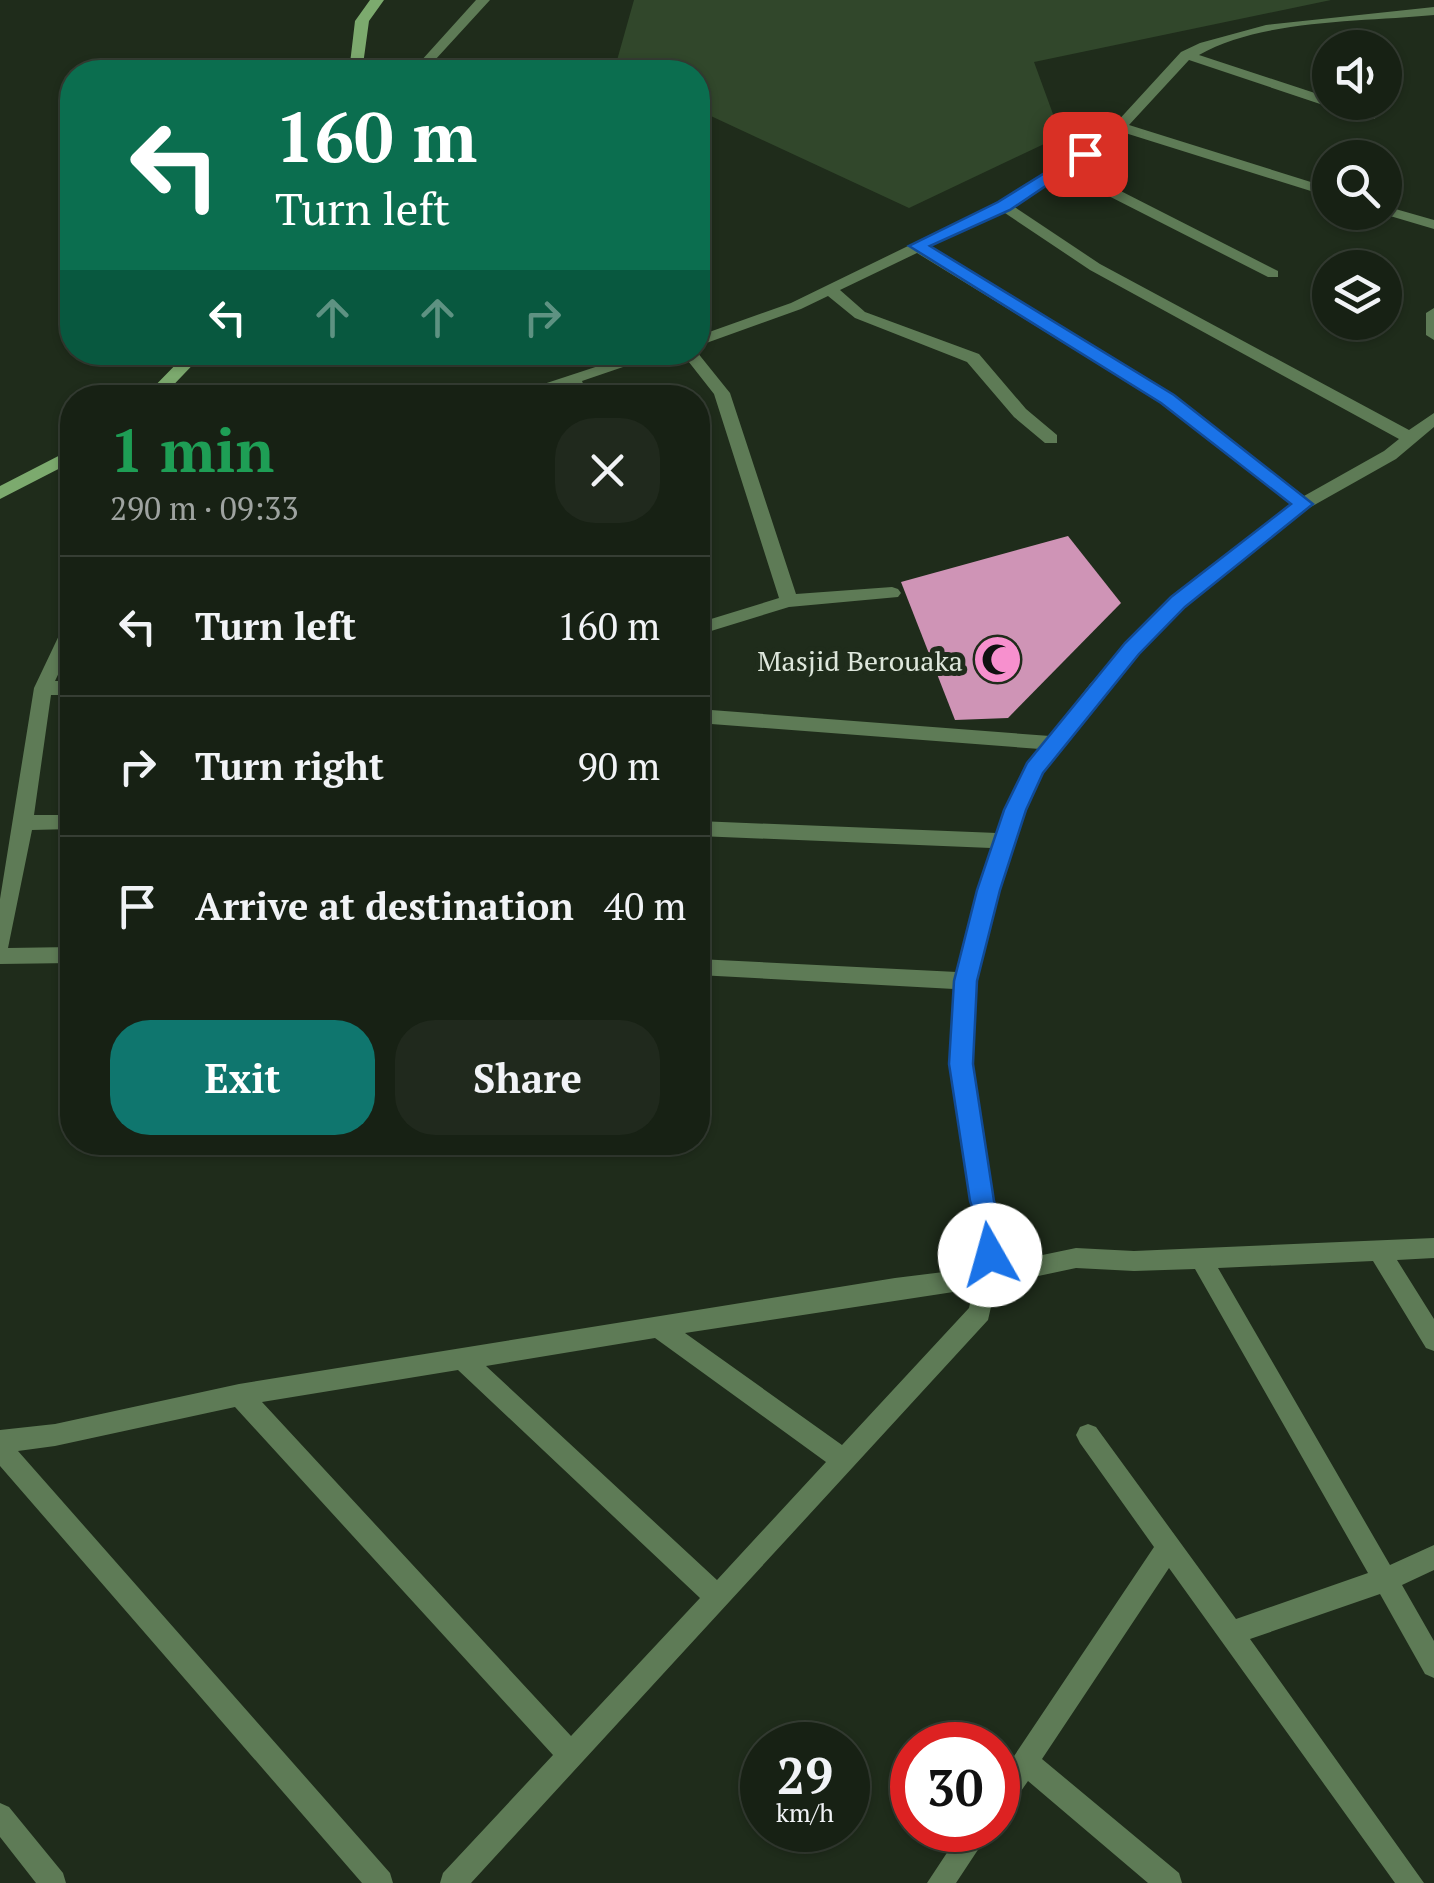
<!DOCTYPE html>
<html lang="en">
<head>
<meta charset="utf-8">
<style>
	:root { --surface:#172114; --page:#20291d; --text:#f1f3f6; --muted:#9ea3a0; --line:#363e34; --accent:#0f766e }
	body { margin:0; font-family:"PT Serif",serif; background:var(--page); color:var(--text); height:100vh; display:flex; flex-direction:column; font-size:38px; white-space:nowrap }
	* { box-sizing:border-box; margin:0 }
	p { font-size:32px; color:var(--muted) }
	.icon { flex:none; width:55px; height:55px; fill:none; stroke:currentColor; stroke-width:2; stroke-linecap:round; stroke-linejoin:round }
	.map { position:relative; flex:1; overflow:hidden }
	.side { position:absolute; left:60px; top:385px; width:650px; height:770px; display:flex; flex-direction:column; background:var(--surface); border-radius:40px; box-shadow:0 2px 8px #0004,0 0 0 2px var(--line) }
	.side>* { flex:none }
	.banner { position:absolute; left:60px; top:60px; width:650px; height:305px; border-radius:40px; box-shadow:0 2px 8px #0004,0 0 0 2px var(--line); background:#0b6e4f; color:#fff; overflow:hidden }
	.fabs { position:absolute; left:1312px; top:30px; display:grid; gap:20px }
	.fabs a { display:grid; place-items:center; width:90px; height:90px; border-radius:50%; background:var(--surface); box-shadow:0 2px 8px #0004,0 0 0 2px var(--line); font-size:50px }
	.speed { position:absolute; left:740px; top:1722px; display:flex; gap:20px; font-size:50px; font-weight:700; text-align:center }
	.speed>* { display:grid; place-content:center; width:130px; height:130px; border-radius:50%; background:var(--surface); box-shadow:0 2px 8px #0004,0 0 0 2px var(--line); line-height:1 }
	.speed small { font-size:25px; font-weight:400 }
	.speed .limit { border:15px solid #d22; background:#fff; color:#111 }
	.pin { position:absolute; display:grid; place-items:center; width:85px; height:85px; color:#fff; margin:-42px; border-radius:20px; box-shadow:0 5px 15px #0006 }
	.me { position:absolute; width:110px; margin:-55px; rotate:353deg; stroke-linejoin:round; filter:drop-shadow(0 0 8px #0008) }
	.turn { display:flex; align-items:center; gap:35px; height:210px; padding:0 50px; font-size:45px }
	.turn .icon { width:130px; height:130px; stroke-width:2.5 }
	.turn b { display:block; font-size:70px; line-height:85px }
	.lanes { display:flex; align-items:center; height:95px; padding:0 50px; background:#0003; justify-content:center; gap:50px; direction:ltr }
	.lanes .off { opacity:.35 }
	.round { display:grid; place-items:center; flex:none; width:105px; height:105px; border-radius:40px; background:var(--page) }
	.overview { display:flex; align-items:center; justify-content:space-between; height:170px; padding:0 50px }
	h1 { font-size:60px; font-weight:800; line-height:75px; color:#1e9e55 }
	.action { display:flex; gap:20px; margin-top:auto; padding:20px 50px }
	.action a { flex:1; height:115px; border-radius:40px; background:var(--accent); color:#fff; font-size:40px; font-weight:800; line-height:115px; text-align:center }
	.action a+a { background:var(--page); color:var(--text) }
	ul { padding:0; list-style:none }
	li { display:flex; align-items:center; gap:30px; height:140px; padding:0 50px; border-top:2px solid var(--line) }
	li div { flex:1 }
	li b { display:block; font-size:38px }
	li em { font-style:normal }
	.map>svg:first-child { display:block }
	.green { fill:#31472b }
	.building { fill:#cf94b6 }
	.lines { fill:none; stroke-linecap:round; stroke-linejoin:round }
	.lane { fill:#5e7b56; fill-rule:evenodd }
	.street { fill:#5e7b56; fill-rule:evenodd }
	.secondary { fill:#7caa6e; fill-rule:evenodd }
	.route { fill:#1a73e8; stroke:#114b97; stroke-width:2.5 }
	.labels { text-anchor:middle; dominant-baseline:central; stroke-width:10; stroke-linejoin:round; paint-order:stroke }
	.poi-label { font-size:28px; fill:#dee7dc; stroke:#1f2c1b; text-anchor:end }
</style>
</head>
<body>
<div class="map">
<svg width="1434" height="1883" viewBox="0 0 1434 1883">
	<rect width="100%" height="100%" fill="#1f2c1b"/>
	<!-- green -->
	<path class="green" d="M634,0H1331L1034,62L1061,136L909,208L698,110V72L614,71Z"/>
	<!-- building -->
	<path class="building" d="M1068,536L1121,603L1008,718L955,720L901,582Z"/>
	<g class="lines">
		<!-- lane -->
		<path class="lane" d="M476,0H490L424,72H411Z
			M1434,308V340L1426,335V313Z"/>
		<!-- street -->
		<path class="street" d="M1434,7V15C1363,22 1262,19 1199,55L1330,98V102H1343L1375,113V119H1365L1189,60L1129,125L1330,188V197L1122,132L1077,165L1103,182L1278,271V277H1268L1093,188L1067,171L1013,206L1100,264L1409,430L1434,413V427L1396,459L1309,508L1184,606L1102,694L1043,772L1013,841L975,981L971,1063L993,1201L1004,1233L999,1264L1076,1248L1134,1251L1434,1238V1258L1397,1260L1434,1319V1351L1426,1348L1373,1261L1218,1268L1390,1565L1434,1545V1570L1402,1585L1434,1641V1678L1425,1674L1380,1594L1250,1639L1424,1883H1395L1169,1568L1042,1759L1179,1873L1182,1883H1148L1028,1781L1007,1811L998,1815V1780L1154,1547L1080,1443L1076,1435L1080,1427L1088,1424L1096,1427L1236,1619L1368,1573L1195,1269L1134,1271L1076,1268L996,1285L988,1320L471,1883H440L443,1873L553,1755L235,1407L55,1446L18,1451L390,1873L393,1883H362L0,1466V1430L55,1424L239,1384L895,1278L976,1268L982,1233L971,1201L951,1063L954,989L698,975V959L957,972L991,848L698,836V821L997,833L1026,769L1040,749L698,723V709L1050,736L1090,684L1172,598L1292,504L1161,403L917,253L840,290L865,312L979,354L1026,409L1057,435V443H1045L1014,417L967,362L855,318L828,296L801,309L698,346V336L791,303L1023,190L1115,124L1181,52L1200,43L1266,25ZM1002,211L1090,270L1399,439L1384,451L1304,496L1173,395L929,247ZM973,1289L969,1308L842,1445L685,1333ZM655,1338L826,1462L717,1580L486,1366ZM458,1370L700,1598L571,1736L262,1402Z
			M1385,206L1434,220V229L1380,213L1385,212Z
			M641,352H667L582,381L589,398H573L568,385L528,398H501Z
			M681,352H697L730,393L796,594L892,587L898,589L901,593L898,597L789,607L698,635V623L779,598L714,394Z
			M72,621V645L55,681H72V695H51L34,815H72V829L32,830L8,948L72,947V963L0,964V899L34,688L63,627Z
			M0,1803L9,1807L63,1873L66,1883H36L0,1837Z
			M962,1830H991L956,1883H927Z"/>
		<!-- secondary -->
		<path class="secondary" d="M370,0H384L369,21L362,72H349L355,21Z
			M188,352H205L161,398H143Z
			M72,449V462L0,499V486Z"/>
	</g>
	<!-- route -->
	<path class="route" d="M1080,151L1093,154L1010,210L930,246L1174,395L1313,504L1185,607L1139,654L1043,773L1026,810L1000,890L977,981L973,1064L994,1201L1006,1233L999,1263L990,1267L981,1263L977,1255L981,1233L970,1201L949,1064L954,981L977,890L1004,810L1027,763L1125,643L1171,597L1291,504L1161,403L909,246L998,202Z"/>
	<!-- icons -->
	<defs>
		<symbol id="mosque-disc" viewBox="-11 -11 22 22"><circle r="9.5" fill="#f790ce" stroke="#1f2c1b"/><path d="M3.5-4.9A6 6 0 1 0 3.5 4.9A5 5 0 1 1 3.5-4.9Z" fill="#111"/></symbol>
	</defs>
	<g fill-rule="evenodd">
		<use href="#mosque-disc" x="970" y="632" width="55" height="55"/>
	</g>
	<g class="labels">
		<!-- poi labels -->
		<g class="poi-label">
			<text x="963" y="660">Masjid Berouaka</text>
		</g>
	</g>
</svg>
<div class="fabs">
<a><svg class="icon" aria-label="sound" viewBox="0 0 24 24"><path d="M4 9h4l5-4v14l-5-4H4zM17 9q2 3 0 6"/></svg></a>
<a><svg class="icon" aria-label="search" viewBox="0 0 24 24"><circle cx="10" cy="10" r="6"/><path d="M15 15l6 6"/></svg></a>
<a><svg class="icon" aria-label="layers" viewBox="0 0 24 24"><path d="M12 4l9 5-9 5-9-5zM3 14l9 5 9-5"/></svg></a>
</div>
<div class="speed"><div>29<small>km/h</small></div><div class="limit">30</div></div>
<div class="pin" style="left:1085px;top:154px;background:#d93025"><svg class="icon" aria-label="arrive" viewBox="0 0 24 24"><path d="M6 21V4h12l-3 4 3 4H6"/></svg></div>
<svg class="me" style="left:990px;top:1255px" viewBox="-20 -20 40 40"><circle r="19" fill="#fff"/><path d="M0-13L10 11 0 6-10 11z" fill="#1a73e8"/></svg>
<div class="banner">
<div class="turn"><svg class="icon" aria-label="left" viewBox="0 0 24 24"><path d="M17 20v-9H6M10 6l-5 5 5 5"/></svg><div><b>160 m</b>Turn left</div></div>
<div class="lanes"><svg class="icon" aria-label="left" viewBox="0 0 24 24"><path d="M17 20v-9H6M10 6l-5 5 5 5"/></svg><svg class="icon off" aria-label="ahead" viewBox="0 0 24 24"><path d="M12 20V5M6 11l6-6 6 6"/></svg><svg class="icon off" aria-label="ahead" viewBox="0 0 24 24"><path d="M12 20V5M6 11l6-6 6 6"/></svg><svg class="icon off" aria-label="right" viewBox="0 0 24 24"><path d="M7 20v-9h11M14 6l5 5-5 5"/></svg></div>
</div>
<section class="side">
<div class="overview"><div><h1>1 min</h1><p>290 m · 09:33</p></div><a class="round"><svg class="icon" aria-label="close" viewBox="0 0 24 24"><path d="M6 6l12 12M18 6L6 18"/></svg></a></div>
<ul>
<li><svg class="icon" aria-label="left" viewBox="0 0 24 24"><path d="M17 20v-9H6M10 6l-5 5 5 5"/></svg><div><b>Turn left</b></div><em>160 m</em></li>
<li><svg class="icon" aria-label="right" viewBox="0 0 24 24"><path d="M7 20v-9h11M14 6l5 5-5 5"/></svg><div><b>Turn right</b></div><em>90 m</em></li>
<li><svg class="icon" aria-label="arrive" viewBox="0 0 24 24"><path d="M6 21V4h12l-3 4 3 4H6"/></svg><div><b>Arrive at destination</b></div><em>40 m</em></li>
</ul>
<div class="action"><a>Exit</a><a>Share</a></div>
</section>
</div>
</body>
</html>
